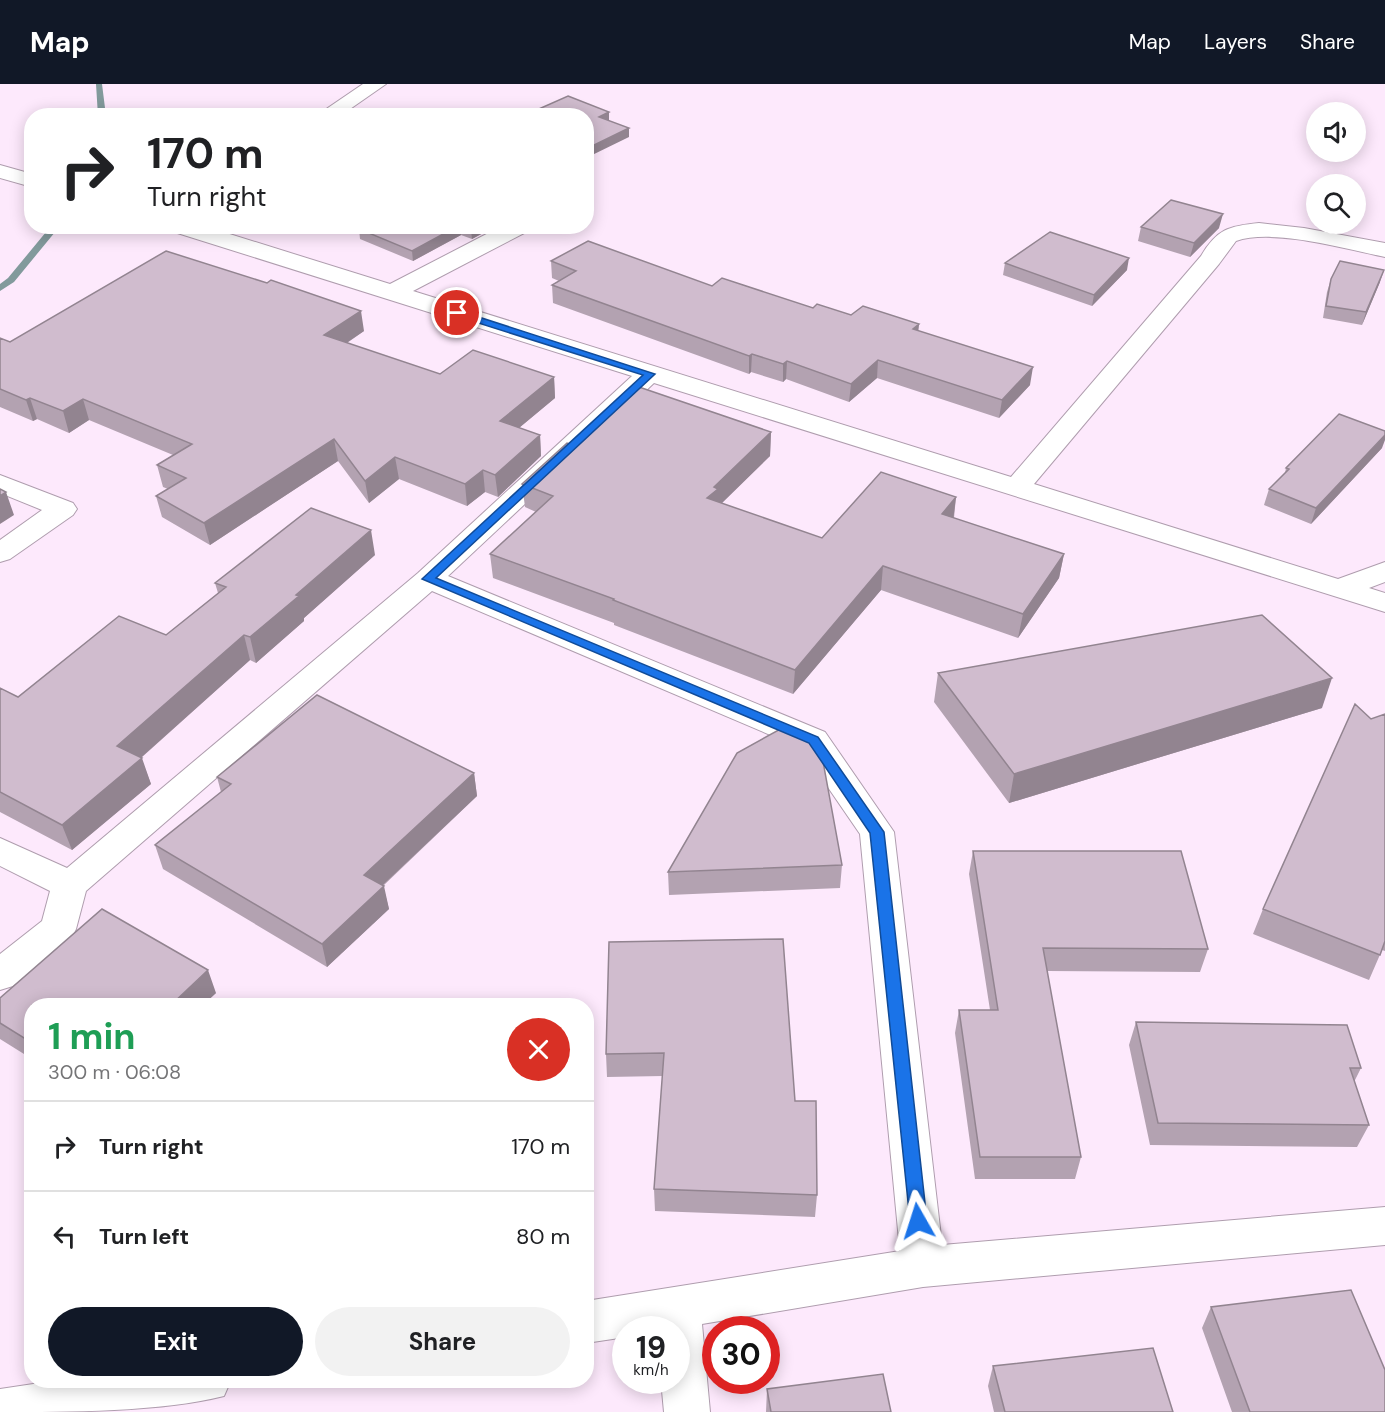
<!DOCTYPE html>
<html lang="en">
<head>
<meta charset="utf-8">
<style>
	:root { --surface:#fff; --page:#f2f2f2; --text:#202124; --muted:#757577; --line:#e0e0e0; --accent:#111827 }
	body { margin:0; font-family:"DM Sans",sans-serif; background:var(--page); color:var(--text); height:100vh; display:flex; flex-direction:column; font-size:22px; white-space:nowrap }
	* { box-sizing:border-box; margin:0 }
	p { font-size:20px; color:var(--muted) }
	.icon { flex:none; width:33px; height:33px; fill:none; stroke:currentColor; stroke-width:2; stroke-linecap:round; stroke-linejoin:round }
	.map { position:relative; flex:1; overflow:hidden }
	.drawer { position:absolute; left:24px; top:914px; width:570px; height:390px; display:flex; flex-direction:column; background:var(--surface); border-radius:24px; box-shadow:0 3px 15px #0003 }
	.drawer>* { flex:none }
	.guide { position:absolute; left:24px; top:24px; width:570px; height:126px; border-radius:24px; box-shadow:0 3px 15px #0003; background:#fff; color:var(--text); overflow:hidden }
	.tools { position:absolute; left:1306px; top:18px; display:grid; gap:12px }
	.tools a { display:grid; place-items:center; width:60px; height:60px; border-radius:50%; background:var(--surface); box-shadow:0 3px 15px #0003; font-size:30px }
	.speed { position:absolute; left:612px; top:1232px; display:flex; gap:12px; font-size:30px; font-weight:700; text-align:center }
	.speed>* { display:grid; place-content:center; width:78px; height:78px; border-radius:50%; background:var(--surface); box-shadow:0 3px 15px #0003; line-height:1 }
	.speed small { font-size:15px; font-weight:400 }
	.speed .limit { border:9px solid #d22; background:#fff; color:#111 }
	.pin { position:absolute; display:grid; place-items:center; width:51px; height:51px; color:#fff; margin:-26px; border:3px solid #fff; border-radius:50%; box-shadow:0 2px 6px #0007 }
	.me { position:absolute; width:66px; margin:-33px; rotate:354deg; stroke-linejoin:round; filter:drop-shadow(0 0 4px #0008) }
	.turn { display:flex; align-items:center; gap:21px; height:126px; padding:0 24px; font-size:27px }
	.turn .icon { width:78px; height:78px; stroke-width:2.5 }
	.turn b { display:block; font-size:42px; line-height:51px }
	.round { display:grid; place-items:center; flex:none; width:63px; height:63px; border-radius:32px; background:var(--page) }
	.headline { display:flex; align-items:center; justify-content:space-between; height:102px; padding:0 24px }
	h1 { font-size:36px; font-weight:700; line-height:45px; color:#1e9e55 }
	.action { display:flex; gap:12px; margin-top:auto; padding:12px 24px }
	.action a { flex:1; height:69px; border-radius:36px; background:var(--accent); color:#fff; font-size:24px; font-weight:700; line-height:69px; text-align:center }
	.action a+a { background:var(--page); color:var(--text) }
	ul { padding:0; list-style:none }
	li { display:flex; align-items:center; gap:18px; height:90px; padding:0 24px; border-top:2px solid var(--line) }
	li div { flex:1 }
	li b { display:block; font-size:22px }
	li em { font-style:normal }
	header { display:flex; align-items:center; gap:36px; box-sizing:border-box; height:84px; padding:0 30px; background:var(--accent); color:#fff }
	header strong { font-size:28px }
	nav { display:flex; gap:33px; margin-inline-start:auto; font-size:21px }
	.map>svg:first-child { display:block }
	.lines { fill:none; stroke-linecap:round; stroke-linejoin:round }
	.stream { fill:#829a9c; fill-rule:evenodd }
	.minor-casing { stroke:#af9dae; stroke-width:2 }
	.minor { fill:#fff; fill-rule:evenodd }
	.wall { fill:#b3a2b1 }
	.shaded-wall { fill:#928490 }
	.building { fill:#d0bcce; stroke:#928490; stroke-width:1.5 }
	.route { fill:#1a73e8; stroke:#114b97; stroke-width:1.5 }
</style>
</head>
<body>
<header>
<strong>Map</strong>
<nav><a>Map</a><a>Layers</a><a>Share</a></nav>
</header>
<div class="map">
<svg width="1385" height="1328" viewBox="0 0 1385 1328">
	<rect width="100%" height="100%" fill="#fde9fc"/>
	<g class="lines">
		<!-- stream -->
		<path class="stream" d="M96,0H102L106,32H98Z
			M51,142H60L14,198L0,207V200L8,194Z"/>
		<defs>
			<path id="minor" d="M363,0H386L340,32H316Z
				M0,81L32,90V103L0,94Z
				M1259,139L1304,144L1385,159V173C1346,165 1273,144 1236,157L1219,180L1034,400L1338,495L1385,478V498L1369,504L1385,509V528L654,299L448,492L825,648L894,748L942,1161L1385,1123V1161L923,1203L702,1240L710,1328H664L661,1296H676V1245H626V1253L586,1259V1217L900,1167L860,750L801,664L432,507L86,807L76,845L71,855L13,902L0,906V870L42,837L50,807L0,782V754L67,784L418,489L632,292L171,147L168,142H204L390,200L502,142H531L528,147L413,207L1011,393L1201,172C1217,145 1229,142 1259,139Z
				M0,391L73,419L77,425L73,431L10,475L0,478V456L42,426L0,409Z
				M60,1296H231L224,1312C161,1328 69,1328 0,1328V1305Z"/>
		</defs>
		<!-- minor casing -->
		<use href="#minor" class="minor-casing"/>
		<!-- minor -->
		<use href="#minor" class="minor"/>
	</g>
	<!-- wall -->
	<path class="wall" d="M364,142H496L472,155L461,151L413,177L360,155L359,145Z
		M1141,143L1219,144L1190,173L1138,157Z
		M551,177L712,202L813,224L851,231L919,240L918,247L1030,301L999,334L877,294L849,318L786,295L783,298L751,288L749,290L553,219L552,201L559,197L552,194Z
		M1005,179L1127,186L1092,222L1003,191Z
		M1331,195L1380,198L1362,241L1323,234L1327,208Z
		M364,247L347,259L440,290L554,293L555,314L519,344L540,351L541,372L498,413L485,408L467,422L399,395L369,419L338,377L210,461L162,433L156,412L168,405L163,403L157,381L173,371L89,336L69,349L37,335L33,337L0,323V254L10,258Z
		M771,348L770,372L721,419L822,454L956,413L954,434L1064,470L1059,494L1018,554L881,506L793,610L614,541V539L493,494L490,470L536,428L525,423L522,400L570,360Z
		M1382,364L1311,440L1264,421L1269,405L1285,389L1286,384Z
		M375,471L304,534V537L256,579L250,576L141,674L151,700L72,766L0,728V604L18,613L166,551L218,509L215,499Z
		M938,589L1322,624L1009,719L934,618Z
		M1385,630V867L1382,866L1369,896L1253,850L1263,825L1371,635Z
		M474,689L477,712L383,802L389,825L327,883L163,785L155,761L221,708L217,693Z
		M973,767L1208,865L1200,888L1047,887L1081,1073L1075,1095H975L955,949L959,926H990L969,790Z
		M842,781L840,804L669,811L668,788Z
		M609,858L795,1017L817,1111L815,1133L655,1127L654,1105L663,992L607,993L606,970Z
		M216,909L203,921H32V975L0,955V914Z
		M1136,938L1361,984L1354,998L1369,1041L1357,1063L1150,1061L1129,961Z
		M32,1059V1116L25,1103Z
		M1211,1223L1385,1328H1232L1202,1244Z
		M993,1282L1173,1328H994L988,1302Z
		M767,1305L891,1328H766Z"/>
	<!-- shaded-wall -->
	<path class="shaded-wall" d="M609,28V37L599,33Z
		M629,44V53L586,74V65Z
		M1223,130L1219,144L1190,173L1194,159Z
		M458,142H460L461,151L413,177L412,167Z
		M477,142H496L472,155L471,146Z
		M1129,174L1127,186L1092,222L1094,211Z
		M1384,186L1380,198L1362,241L1366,228Z
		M361,227L364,247L327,272L324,251Z
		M919,240L917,258L913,245Z
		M752,270L751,288L749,290V272Z
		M878,276L877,294L849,318L851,300Z
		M787,277L786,295L783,298V280Z
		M1033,283L1030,301L999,334L1002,316Z
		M554,293L555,314L502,358L500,337Z
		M30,314L37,335L33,337L26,316Z
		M83,315L89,336L69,349L63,327Z
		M771,348L770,372L718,423L707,414L714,403Z
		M540,351L541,372L498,413L495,391Z
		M1385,351V356L1382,364L1311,440L1316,424Z
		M334,355L338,377L210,461L204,439Z
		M395,373L399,395L369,419L365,397Z
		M483,386L485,408L467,422L465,400Z
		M6,408L14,431L0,440V412Z
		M956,413L953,437L942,430Z
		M371,446L375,471L304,534V537L256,579L250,553L296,511Z
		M1064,470L1059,494L1018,554L1023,530Z
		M883,482L881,506L793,610L795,586Z
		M244,551L250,576L126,687L117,662Z
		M1332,594L1322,624L1009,719L1014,690Z
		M142,674L151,700L72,766L62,741Z
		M474,689L477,712L369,814L364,791Z
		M384,802L389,825L327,883L322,860Z
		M208,886L216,909L203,921H171Z"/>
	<!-- building -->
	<path class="building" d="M568,12L609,28L599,33L629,44L586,65V32H523Z
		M1171,116L1223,130L1194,159L1141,143Z
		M364,142H458L412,167L359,145Z
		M463,142H477L471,146Z
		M1050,148L1129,174L1094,211L1005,179Z
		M588,157L712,202L722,194L813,224L817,220L851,231L863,222L919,240L913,245L1033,283L1002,316L878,276L851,300L787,277L783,280L752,270L749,272L552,201L576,187L551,177Z
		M166,167L267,199L271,196L361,227L324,251L440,290L473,266L554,293L500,337L540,351L495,391L483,386L465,400L395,373L365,397L334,355L204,439L156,412L186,394L157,381L192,360L83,315L63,327L30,314L26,316L0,305V254L10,258Z
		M1340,177L1384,186L1366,228L1326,222L1331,195Z
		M639,303L771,348L714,403L718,405L707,414L822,454L881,388L956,413L942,430L1064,470L1023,530L883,482L795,586L613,516L614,515L490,470L553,412L522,400L567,359L570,360Z
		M1339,330L1385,347V351L1316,424L1269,405L1289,385L1286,384Z
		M0,405L6,408L0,412Z
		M311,424L371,446L296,511L299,512L250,553L244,551L117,662L142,674L62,741L0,708V604L18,613L119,532L166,551L226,503L215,499Z
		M1262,531L1332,594L1014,690L938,589Z
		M317,611L474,689L364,791L384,802L322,860L155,761L231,700L217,693Z
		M1355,620L1371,635L1385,630V857L1380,871L1263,825Z
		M784,643L805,649L822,672L842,781L668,788L737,669Z
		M973,767H1181L1208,865L1043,864L1081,1073H980L959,926H998Z
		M102,825L208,886L171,921H32V959L0,939V914Z
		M783,855L795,1017H816L817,1111L654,1105L664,969L606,970L609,858Z
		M1136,938L1347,941L1361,984H1350L1369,1041L1158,1039Z
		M32,1059V1102L25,1103Z
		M1351,1206L1385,1286V1328H1250L1211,1223Z
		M1153,1264L1173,1328H1005L993,1282Z
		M883,1290L891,1328H771L767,1305Z"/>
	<!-- route -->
	<path class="route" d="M457,226L655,290L436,494L818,653L884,748L927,1137L925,1143L918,1145L912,1143L910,1137L870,749L809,659L422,495L643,291L453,231L452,229Z"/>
</svg>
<div class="tools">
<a><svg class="icon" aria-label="sound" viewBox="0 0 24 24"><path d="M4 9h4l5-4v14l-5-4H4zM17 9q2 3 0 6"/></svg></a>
<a><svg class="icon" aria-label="search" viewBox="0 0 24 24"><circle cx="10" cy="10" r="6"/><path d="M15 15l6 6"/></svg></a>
</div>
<div class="speed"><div>19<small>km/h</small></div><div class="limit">30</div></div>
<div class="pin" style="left:457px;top:229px;background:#d93025"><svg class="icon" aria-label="arrive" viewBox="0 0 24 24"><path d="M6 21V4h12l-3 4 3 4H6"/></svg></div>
<svg class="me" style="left:918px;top:1137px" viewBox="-20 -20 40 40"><path d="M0-17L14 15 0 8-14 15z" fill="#1a73e8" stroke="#fff" stroke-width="4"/></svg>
<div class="guide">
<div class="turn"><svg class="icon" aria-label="right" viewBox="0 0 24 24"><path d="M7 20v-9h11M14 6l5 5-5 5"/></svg><div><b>170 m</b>Turn right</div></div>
</div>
<section class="drawer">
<div class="headline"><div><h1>1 min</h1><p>300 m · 06:08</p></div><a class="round" style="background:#d93025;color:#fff"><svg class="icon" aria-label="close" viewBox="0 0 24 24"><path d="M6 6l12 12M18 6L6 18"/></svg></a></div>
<ul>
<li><svg class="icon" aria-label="right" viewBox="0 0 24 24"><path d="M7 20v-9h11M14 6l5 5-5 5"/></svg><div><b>Turn right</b></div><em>170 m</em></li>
<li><svg class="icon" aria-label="left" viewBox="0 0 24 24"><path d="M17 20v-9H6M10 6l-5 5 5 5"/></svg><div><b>Turn left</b></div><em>80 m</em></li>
</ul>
<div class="action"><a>Exit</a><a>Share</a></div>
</section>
</div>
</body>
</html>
